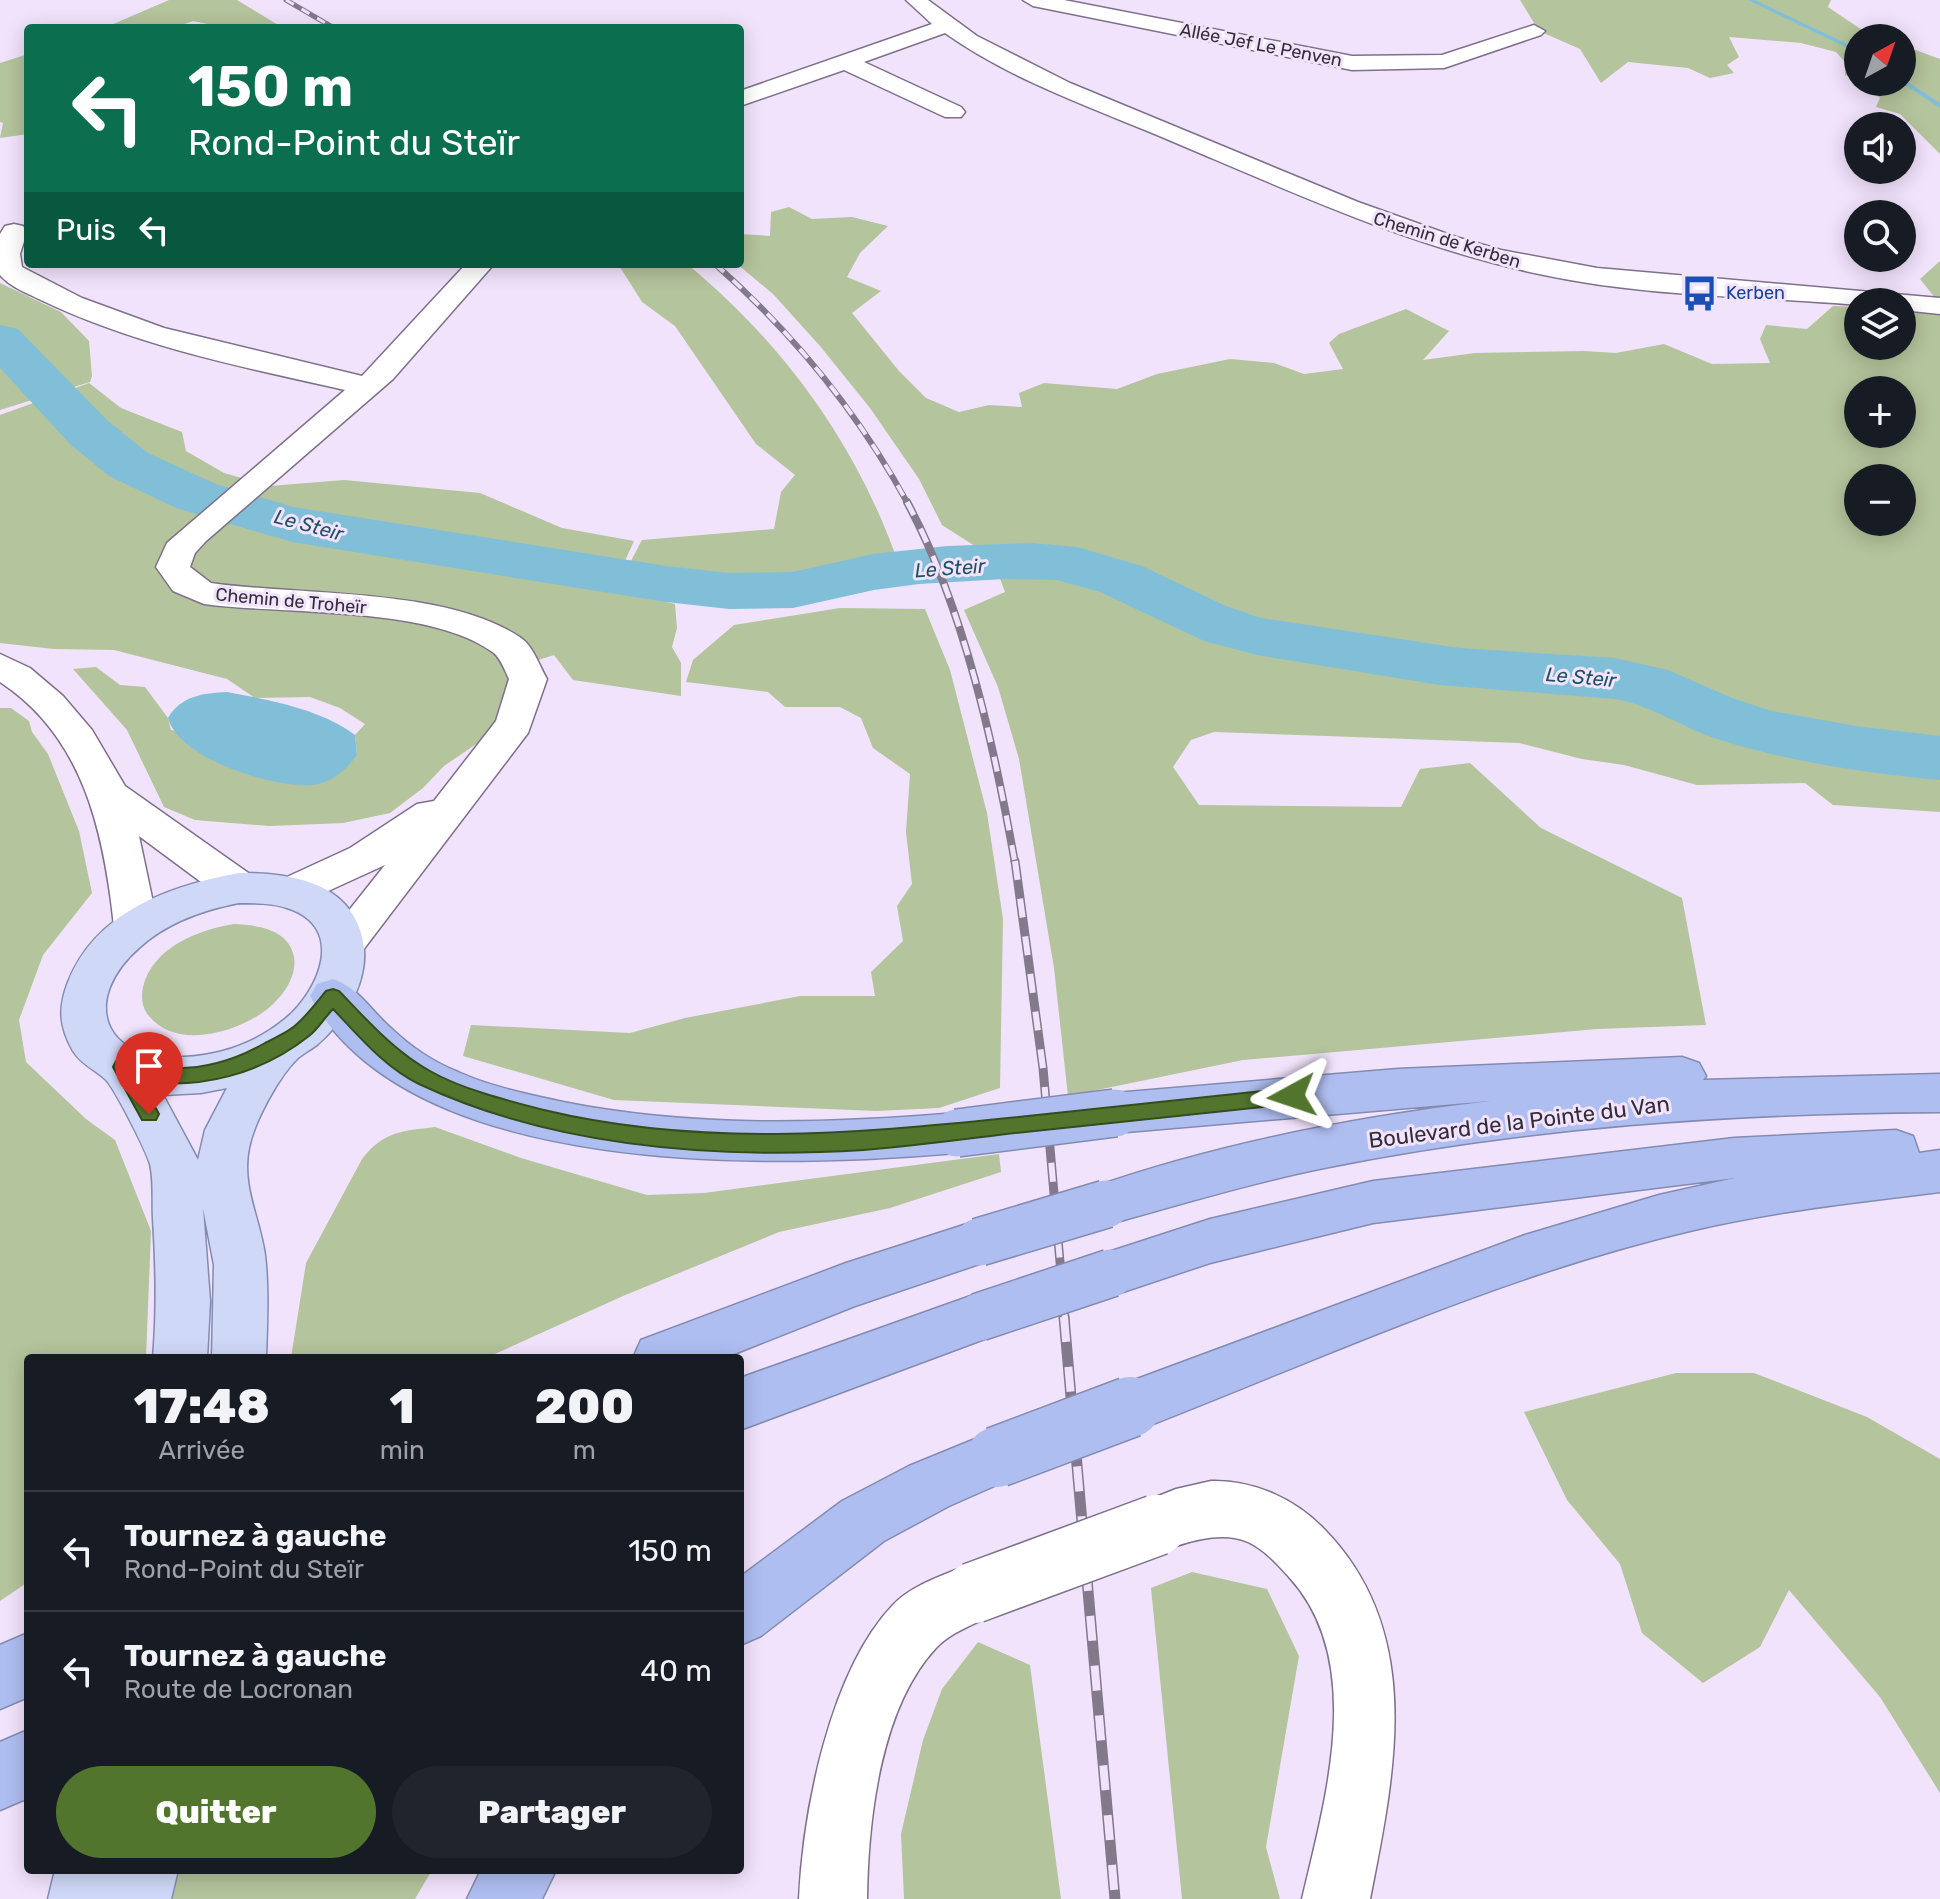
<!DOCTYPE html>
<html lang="fr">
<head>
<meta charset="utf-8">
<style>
	:root { --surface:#171b24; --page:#20242c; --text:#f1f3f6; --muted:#9ea1a6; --line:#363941; --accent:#51752d }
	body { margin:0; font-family:Rubik,sans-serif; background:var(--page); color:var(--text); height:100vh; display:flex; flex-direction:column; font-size:30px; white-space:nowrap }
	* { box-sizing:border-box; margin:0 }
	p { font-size:26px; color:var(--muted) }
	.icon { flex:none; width:44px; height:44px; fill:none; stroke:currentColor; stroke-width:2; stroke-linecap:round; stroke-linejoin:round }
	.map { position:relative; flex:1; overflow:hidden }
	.details { position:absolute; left:24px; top:1354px; width:720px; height:520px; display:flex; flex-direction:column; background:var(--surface); border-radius:8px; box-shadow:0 4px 20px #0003 }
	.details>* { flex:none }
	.hud { position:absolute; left:24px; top:24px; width:720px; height:244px; border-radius:8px; box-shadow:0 4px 20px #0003; background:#0b6e4f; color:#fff; overflow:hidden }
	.needle { width:52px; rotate:40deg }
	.buttons { position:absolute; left:1844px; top:24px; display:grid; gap:16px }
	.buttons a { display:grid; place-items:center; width:72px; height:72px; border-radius:50%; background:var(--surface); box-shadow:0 4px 20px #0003; font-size:40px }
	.pin { position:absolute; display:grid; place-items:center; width:68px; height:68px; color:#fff; margin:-82px -34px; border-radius:50% 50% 50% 0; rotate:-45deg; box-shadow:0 0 8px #0007 }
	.pin .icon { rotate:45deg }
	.me { position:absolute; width:88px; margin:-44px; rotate:265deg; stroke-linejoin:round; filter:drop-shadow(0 0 6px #0008) }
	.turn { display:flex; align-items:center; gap:28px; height:168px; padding:0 32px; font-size:36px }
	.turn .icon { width:104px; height:104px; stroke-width:2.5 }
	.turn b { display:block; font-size:56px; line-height:68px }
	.then { display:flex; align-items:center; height:76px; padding:0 32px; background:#0003; gap:16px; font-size:30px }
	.eta { display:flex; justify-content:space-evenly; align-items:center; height:136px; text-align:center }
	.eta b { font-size:48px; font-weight:800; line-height:56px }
	.action { display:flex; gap:16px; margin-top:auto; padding:16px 32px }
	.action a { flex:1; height:92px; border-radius:48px; background:var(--accent); color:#fff; font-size:32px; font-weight:800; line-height:92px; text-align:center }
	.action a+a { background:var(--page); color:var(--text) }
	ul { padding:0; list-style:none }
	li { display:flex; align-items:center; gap:24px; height:120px; padding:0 32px; border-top:2px solid var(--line) }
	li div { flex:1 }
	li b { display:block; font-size:30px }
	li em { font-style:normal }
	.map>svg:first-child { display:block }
	.green { fill:#b4c49c; fill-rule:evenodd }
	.water { fill:#81bfd8 }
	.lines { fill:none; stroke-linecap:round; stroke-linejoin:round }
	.stream { fill:#81bfd8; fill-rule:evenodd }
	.river { fill:#81bfd8; fill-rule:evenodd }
	.minor-casing { stroke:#7e708a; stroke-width:3 }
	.major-casing { stroke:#848bb0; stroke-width:3 }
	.highway-casing { stroke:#848bb0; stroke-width:3 }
	.minor { fill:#fff; fill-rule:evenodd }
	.major { fill:#cfd8f7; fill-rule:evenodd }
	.highway { fill:#afbef1; fill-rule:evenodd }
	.rail-far4-casing { stroke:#82798a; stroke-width:5 }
	.rail-far3-casing { stroke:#82798a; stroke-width:6 }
	.rail-far2-casing { stroke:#82798a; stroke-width:8 }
	.rail-far1-casing { stroke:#82798a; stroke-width:9 }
	.rail-casing { stroke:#82798a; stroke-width:11 }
	.rail-far4 { stroke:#f1e3fc; stroke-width:3; stroke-dasharray:9; stroke-linecap:butt }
	.rail-far3 { stroke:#f1e3fc; stroke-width:4; stroke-dasharray:12; stroke-linecap:butt }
	.rail-far2 { stroke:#f1e3fc; stroke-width:5; stroke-dasharray:15; stroke-linecap:butt }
	.rail-far1 { stroke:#f1e3fc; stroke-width:6; stroke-dasharray:19; stroke-linecap:butt }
	.rail { stroke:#f1e3fc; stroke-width:8; stroke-dasharray:25; stroke-linecap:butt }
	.minor-bridge-casing { stroke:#7e708a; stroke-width:63; stroke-linecap:butt }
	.highway-bridge-far1-casing { stroke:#848bb0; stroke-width:50; stroke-linecap:butt }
	.highway-bridge-casing { stroke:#848bb0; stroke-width:63; stroke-linecap:butt }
	.minor-bridge { stroke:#fff; stroke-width:60 }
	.highway-bridge-far1 { stroke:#afbef1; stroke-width:47 }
	.highway-bridge { stroke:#afbef1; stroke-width:60 }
	.route { fill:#51752d; stroke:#354c1d; stroke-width:2 }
	.labels { text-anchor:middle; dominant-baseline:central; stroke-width:6; stroke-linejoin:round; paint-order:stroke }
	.far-street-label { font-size:18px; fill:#332d38; stroke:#f1e3fc }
	.far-transit-label { font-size:18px; fill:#164399; stroke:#f1e3fc; text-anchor:start }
	.far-water-label { font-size:20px; font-style:italic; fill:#1e5163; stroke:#f1e3fc }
	.street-label { font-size:22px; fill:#332d38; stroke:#f1e3fc }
</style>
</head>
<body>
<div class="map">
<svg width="1940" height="1899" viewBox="0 0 1940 1899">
	<rect width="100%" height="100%" fill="#f1e3fc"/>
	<!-- green -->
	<path class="green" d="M169,0H237L283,28H227L193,21L174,28H104Z
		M1520,0H1831L1828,7L1865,32L1883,38H1858V80L1845,75V62L1836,52L1801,43L1729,37L1739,57L1727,65L1734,73L1710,78L1688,68L1628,62L1601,83L1580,49L1539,31Z
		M1902,45L1940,59V154L1900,114L1876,107L1880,98L1872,92L1875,87L1864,82H1902Z
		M28,54V134L0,138L3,123L0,122V63Z
		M789,207L812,219L852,217L888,226L860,253L847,277L881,291L852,313L899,371L926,398L959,412L989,405L1022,407L1019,393L1044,383L1117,389L1157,374L1230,359L1274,363L1304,374L1343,369L1329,343L1339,334L1406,309L1449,331L1423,360L1475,353L1584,351L1616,353L1664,344L1712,364L1770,363L1760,339L1766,325L1807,329L1833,306L1858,307V346H1902V307L1936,299L1920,279L1940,261V812L1833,805L1805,783L1697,785L1624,765L1582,759L1519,743L1214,732L1191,740L1173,767L1199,805L1401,807L1420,769L1470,763L1541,828L1682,898L1706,1025L1597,1029L1243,1060L1068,1096L1054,968L1019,759L998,687L964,610L1005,592L992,557L942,525L919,479L870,408L820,346L773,294L737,264H740V234L770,236L771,212ZM1858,390H1902V434H1858ZM1858,478H1902V522H1858Z
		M618,264H687C784,344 858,446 899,565L789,576L625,572L642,540L774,529L781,492L795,475L756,444L675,326L642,302Z
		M0,283L61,312L89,341L92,376L90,382L0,410Z
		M89,383L121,408L182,432L186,451L224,473L270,486L344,480L480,493L562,528L634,541L623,565L622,591L675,604L677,628L672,647L681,663V696L573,680L554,655L535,661L488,648L514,670L519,694L488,736L444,766L423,788L390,813L343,823L270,826L195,820L164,807L127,730L73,669L96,667L120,685L145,687L168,718L171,730L357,755L355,735L365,724L340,708L310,697L255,698L227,679L114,650L54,649L0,643V415Z
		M840,608L925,609L950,670L987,813L1003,919L1000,1088L939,1108L876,1111L614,1100L463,1056L471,1025L630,1033L685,1018L800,996H875L871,972L903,941L897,906L912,884L906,832L910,774L873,748L861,718L840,707H785L768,692L686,682L693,660L734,625Z
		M0,708H11L29,721L32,732L48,754L79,831L92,893L43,955L19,1020L26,1062L86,1119L115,1140L151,1231L146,1358H28V1582L0,1601Z
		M234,924C257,925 289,929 294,957C297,975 285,993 272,1005C244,1031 178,1052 149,1016C142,1008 141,997 143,987C153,947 198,930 234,924Z
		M435,1127L521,1158L647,1195L704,1193L999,1154L1001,1172L890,1208L779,1232L623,1296L486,1358H291L306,1263L362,1159C384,1131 402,1131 435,1127Z
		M1676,1373H1754L1867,1417L1940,1459V1793L1880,1697L1789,1590L1760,1647L1703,1683L1642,1633L1620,1564L1567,1500L1524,1412Z
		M1192,1572L1267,1589L1299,1656L1266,1847L1280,1899H1182L1151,1588Z
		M978,1642L1030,1665L1061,1899H904L901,1834L923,1740L942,1689Z
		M176,1870H432L415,1899H168Z"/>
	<!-- water -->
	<path class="water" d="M227,692C269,700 321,709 355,735L357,755C346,770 332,783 312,785C273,788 179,759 168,718C181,696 203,693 227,692Z"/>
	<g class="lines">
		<!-- stream -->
		<path class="stream" d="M1748,0H1755L1858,49V53Z
			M1902,78L1940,103V108L1901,82Z"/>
		<!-- river -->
		<path class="river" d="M0,325L18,329L108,421L148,453L216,484L293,507L666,566L729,573L793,572L873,554L947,546L1032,543L1077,547L1142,566L1226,606L1261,618L1460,648L1615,658L1668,670L1732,698L1772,711L1856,726L1940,736V780C1865,773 1790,762 1717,739C1683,728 1651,705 1615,699L1440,685L1257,655L1204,641L1100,592L1057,580L1005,579L919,584L874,590L793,608L729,609L666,602L292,542L176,508L109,476L70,444L0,368Z"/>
		<defs>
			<path id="minor" d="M906,0H928L977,36L1070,83L1358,202L1456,237L1501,250L1597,268L1940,298V314L1902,310V302H1858V305C1754,296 1647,297 1544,275C1413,248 1292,192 1169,140C1093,108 1013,81 945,33L864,62L961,107L965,112L961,117H945L844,70L740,106V91L932,24Z
				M1023,0H1064L1352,56L1442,55L1534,25L1545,31L1541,35L1444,68L1352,70L1033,6Z
				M14,224L23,226L27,232L20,254L22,267L82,298L164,328L362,376L466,264H494L393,379L206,541L195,553L190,567L211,583C300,596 446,587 521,638C533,646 540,667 547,679L528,733L360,954L345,959L330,954L323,943L385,865L291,908L276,904L270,893L276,882L350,848L417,804L434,801L496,721L509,679C505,671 501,659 494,653C429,605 284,615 204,604L173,591L156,567L167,543L345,390C242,367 137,346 41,300C27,293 10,287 0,275V234L5,226Z
				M0,654L30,668L63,696L92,730L125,786L254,877L260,888L254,899L239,903L224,899L139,836L158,926L151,937L136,942L121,937L114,926C104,833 84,737 0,682Z
				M1211,1481C1254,1480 1296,1499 1325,1530C1425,1633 1395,1772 1370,1899H1302C1325,1800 1367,1662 1289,1577C1277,1564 1265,1550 1248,1542C1226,1532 1197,1539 1176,1546C1171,1548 1164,1552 1159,1553C1152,1554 1143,1548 1136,1545L1128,1525L1136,1505L1176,1489Z
				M973,1563L994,1572L1003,1593L994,1614C975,1624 951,1632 936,1648C880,1708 868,1821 867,1899H799C803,1811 830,1672 892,1606C912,1584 947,1574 973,1563Z"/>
			<path id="major" d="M239,873C279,873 331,878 353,915C380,960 354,1012 318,1044C312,1049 304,1053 298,1058C279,1076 254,1122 249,1148C241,1186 260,1218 265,1255C269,1289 267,1324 266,1358H212L214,1265L203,1208L210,1301L207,1358H153C157,1311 156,1266 153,1219C152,1201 154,1181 150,1164C146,1150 114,1087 105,1079C94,1069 81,1064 73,1051C59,1026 58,1008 68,982C96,911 170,886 239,873ZM239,903C255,903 272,903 287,908C347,927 319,991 285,1019C256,1043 221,1055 184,1057C102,1063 80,999 140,947C168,922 203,910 239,903ZM227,1088L205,1130L198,1160L163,1095L201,1093Z
				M55,1870H178L171,1899H48Z"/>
			<path id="highway" d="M333,979C358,987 372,1012 392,1029C411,1047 433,1062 458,1072C491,1087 527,1094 563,1102C693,1128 825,1124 957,1113L974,1119L981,1133L974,1147L957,1153C777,1168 411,1181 310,996L317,984Z
				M1682,1057L1699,1063L1706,1076L1703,1080L1940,1074V1112C1733,1113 1527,1127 1324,1168C1250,1183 1178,1205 1106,1225L1088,1219L1081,1204L1088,1189C1216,1144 1355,1117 1490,1101L1115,1133L1098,1127L1091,1113L1098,1099L1115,1093L1398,1069Z
				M1896,1130L1913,1136L1919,1153L1940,1150V1192C1858,1202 1775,1211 1694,1230C1500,1275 1316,1361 1130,1433L1110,1425L1102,1407L1110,1389L1525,1235L1659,1195L1735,1178L1373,1223L1210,1263L1111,1296L1093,1289L1085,1273L1093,1257L1210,1219L1373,1181L1734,1138Z
				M979,1220L997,1226L1005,1242L997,1258L855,1306L724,1358H633L641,1340L846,1263Z
				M979,1293L998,1300L1006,1317L998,1334L740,1430V1378Z
				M997,1430L1017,1438L1025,1457L1017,1476L949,1506L884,1541L761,1636L740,1645V1577L842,1501L909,1466Z
				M28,1633V1697L0,1709V1645Z
				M28,1730V1798L0,1810V1742Z
				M481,1870H556L542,1899H467Z"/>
		</defs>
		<!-- minor casing -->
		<use href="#minor" class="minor-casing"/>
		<!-- major casing -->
		<use href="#major" class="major-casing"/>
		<!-- highway casing -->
		<use href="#highway" class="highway-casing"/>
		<!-- minor -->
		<use href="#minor" class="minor"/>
		<!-- major -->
		<use href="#major" class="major"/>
		<!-- highway -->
		<use href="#highway" class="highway"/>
		<defs>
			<path id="rail-far4" d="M286,0L334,28"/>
			<path id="rail-far3" d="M715,264C793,333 858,412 908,504"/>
			<path id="rail-far2" d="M907,502C964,608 994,745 1015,863"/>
			<path id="rail-far1" d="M1015,861L1043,1068L1065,1319"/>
			<path id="rail" d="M1064,1317L1115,1899"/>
		</defs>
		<!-- rail-far4 casing -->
		<use href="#rail-far4" class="rail-far4-casing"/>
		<!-- rail-far3 casing -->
		<use href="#rail-far3" class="rail-far3-casing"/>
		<!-- rail-far2 casing -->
		<use href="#rail-far2" class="rail-far2-casing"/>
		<!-- rail-far1 casing -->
		<use href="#rail-far1" class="rail-far1-casing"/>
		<!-- rail casing -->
		<use href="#rail" class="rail-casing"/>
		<!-- rail-far4 -->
		<use href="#rail-far4" class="rail-far4"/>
		<!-- rail-far3 -->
		<use href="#rail-far3" class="rail-far3"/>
		<!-- rail-far2 -->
		<use href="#rail-far2" class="rail-far2"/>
		<!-- rail-far1 -->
		<use href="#rail-far1" class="rail-far1"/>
		<!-- rail -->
		<use href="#rail" class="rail"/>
		<defs>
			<path id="minor-bridge" d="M973,1593L1157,1525"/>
			<path id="highway-bridge-far1" d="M957,1133L1115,1113
				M979,1242L1106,1204
				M979,1317L1111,1273"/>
			<path id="highway-bridge" d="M997,1457L1130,1407"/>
		</defs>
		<!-- minor-bridge casing -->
		<use href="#minor-bridge" class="minor-bridge-casing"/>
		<!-- highway-bridge-far1 casing -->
		<use href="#highway-bridge-far1" class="highway-bridge-far1-casing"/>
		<!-- highway-bridge casing -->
		<use href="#highway-bridge" class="highway-bridge-casing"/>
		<!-- minor-bridge -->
		<use href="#minor-bridge" class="minor-bridge"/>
		<!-- highway-bridge-far1 -->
		<use href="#highway-bridge-far1" class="highway-bridge-far1"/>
		<!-- highway-bridge -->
		<use href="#highway-bridge" class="highway-bridge"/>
	</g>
	<!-- route -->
	<path class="route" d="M333,989L339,991C367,1020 394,1051 430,1071C461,1089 509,1101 544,1110C698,1147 853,1134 1008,1118C1103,1108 1197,1098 1292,1088L1299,1090L1301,1096L1299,1101L1292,1104C1199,1114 1107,1124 1015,1133C965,1139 914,1146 864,1150C716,1159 555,1148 419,1084C385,1068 358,1035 333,1009C325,1017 318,1029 309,1036C261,1074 200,1090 141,1081L159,1114L156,1120H142L113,1067L116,1061L123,1059C173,1076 220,1069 265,1043C276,1037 289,1032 297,1024C308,1014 317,1002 326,991Z"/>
	<!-- icons -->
	<defs>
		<symbol id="bus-bare" viewBox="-9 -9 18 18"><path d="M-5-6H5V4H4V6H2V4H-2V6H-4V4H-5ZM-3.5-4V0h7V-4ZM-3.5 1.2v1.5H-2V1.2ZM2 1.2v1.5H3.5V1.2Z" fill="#1a4fb4" stroke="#f1e3fc" stroke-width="2.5" paint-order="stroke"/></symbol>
	</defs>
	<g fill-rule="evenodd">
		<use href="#bus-bare" x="1674" y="268" width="51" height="51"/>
	</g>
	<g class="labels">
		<!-- far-street labels -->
		<g class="far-street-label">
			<text transform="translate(1261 45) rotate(11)">Allée Jef Le Penven</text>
			<text transform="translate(1447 240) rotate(17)">Chemin de Kerben</text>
			<text transform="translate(291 601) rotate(5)">Chemin de Troheïr</text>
		</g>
		<!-- far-transit labels -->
		<g class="far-transit-label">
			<text x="1726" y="293">Kerben</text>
		</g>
		<!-- far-water labels -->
		<g class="far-water-label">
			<text transform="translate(309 525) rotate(15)">Le Steir</text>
			<text transform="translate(950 568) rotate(-4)">Le Steir</text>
			<text transform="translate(1581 677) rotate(5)">Le Steir</text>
		</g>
		<!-- street labels -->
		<g class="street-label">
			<text transform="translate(1519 1122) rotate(-7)">Boulevard de la Pointe du Van</text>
		</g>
	</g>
</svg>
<div class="buttons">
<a><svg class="needle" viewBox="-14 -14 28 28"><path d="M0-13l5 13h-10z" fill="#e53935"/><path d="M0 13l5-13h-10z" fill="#9ea1a6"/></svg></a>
<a><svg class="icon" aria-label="sound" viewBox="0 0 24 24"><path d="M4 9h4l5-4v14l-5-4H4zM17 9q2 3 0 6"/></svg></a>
<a><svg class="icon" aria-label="search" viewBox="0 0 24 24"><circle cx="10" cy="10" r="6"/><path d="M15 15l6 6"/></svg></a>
<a><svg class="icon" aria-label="layers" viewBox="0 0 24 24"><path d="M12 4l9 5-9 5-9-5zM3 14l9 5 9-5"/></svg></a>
<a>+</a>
<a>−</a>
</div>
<div class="pin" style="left:149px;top:1114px;background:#d93025"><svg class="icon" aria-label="arrive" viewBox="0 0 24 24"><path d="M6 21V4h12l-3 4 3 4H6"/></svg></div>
<svg class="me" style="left:1292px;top:1096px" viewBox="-20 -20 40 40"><path d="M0-17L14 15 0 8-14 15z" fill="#51752d" stroke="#fff" stroke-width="4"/></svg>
<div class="hud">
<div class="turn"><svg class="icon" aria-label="left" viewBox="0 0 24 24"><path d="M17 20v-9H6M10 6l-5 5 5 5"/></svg><div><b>150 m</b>Rond-Point du Steïr</div></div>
<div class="then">Puis<svg class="icon" aria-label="left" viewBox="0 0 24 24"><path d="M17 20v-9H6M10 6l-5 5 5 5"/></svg></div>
</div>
<section class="details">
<div class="eta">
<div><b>17:48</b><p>Arrivée</p></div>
<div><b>1</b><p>min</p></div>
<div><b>200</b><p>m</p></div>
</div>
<ul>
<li><svg class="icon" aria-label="left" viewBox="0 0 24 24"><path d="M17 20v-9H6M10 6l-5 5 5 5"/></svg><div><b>Tournez à gauche</b><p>Rond-Point du Steïr</p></div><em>150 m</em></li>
<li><svg class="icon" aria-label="left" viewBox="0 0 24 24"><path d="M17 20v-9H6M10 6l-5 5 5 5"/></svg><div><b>Tournez à gauche</b><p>Route de Locronan</p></div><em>40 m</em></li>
</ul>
<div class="action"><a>Quitter</a><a>Partager</a></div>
</section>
</div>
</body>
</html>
